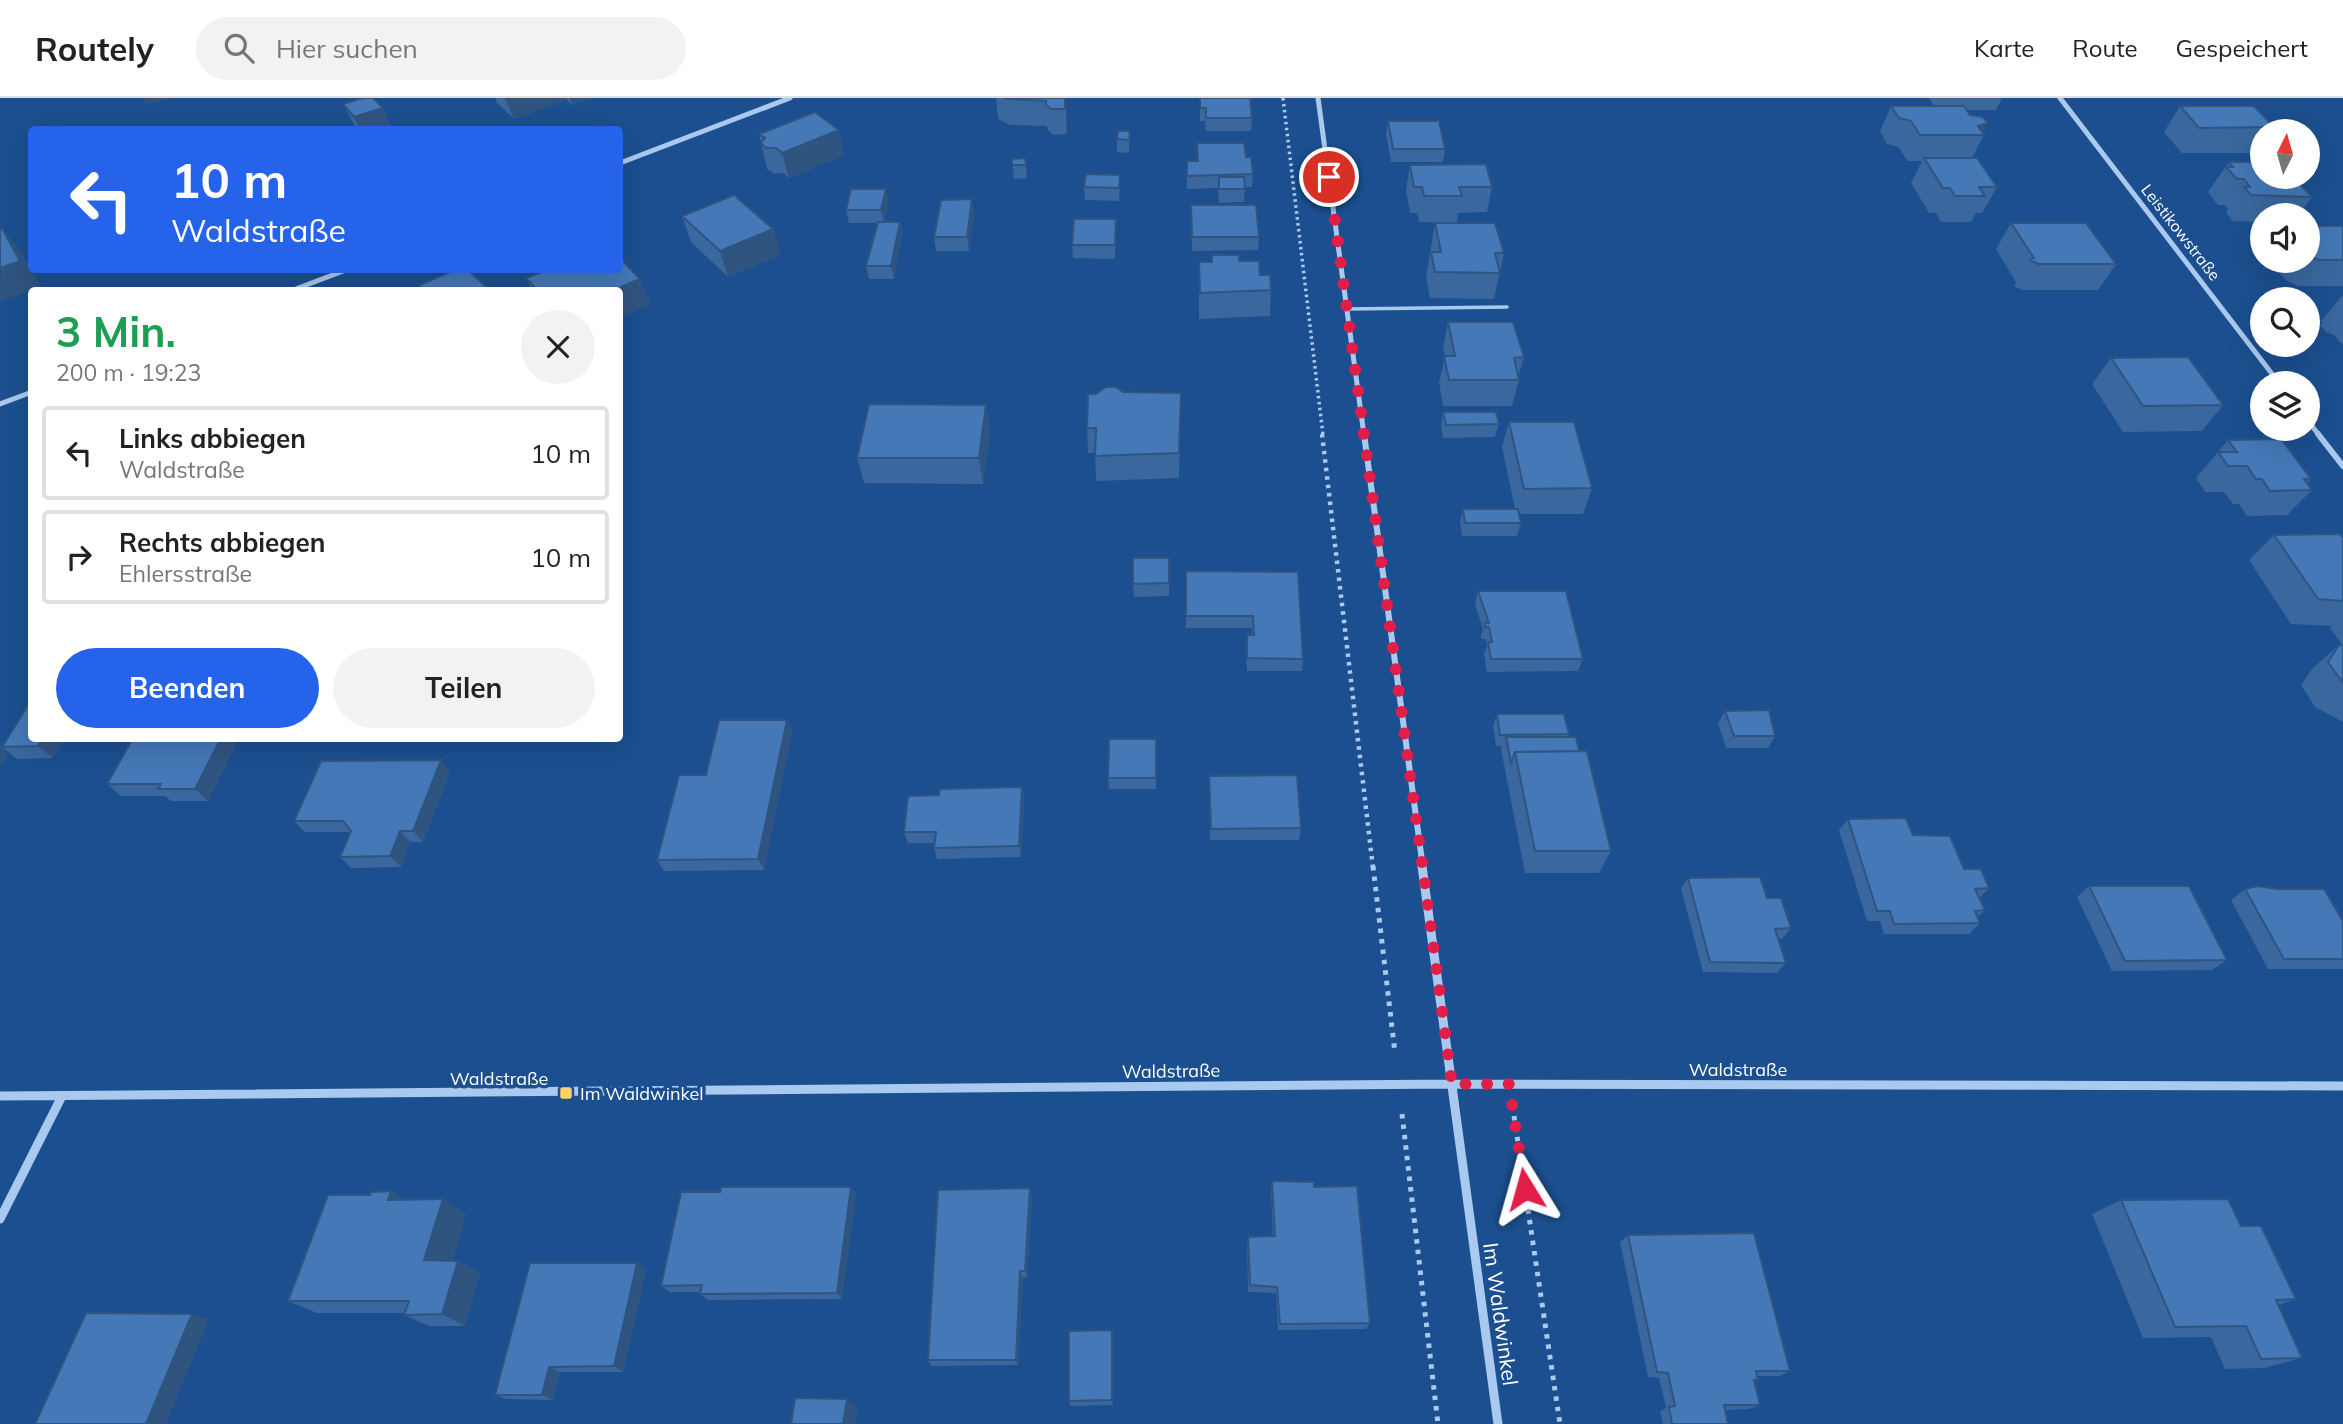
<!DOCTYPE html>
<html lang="de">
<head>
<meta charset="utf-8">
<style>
	:root { --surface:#fff; --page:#f2f2f2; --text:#222; --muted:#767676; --line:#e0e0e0; --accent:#2563eb }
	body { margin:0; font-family:Mulish,sans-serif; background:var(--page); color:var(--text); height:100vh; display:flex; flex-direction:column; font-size:26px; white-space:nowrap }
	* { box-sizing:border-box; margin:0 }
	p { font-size:23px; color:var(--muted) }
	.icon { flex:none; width:38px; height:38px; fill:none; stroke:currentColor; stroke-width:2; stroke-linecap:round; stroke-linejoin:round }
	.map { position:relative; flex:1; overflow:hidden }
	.panel { position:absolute; left:28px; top:189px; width:595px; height:455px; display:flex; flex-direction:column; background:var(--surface); border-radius:7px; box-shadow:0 7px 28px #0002 }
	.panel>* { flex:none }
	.banner { position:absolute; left:28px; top:28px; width:595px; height:147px; border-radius:7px; box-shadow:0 7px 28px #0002; background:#2563eb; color:#fff; overflow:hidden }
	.needle { width:46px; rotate:5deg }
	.tools { position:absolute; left:2250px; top:21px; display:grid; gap:14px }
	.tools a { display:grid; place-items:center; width:70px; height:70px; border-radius:50%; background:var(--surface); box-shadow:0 7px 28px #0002; font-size:35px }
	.pin { position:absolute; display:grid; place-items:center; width:60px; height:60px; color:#fff; margin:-30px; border:4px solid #fff; border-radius:50%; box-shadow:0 2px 7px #0007 }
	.me { position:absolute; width:77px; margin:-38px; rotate:352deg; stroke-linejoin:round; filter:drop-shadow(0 0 5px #0008) }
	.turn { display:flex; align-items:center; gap:24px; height:147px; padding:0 28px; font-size:32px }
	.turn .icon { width:91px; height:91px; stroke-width:2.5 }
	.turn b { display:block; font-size:49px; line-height:60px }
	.round { display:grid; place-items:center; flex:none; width:74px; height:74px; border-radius:37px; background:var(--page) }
	.head { display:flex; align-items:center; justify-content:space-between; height:119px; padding:0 28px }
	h1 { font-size:42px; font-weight:700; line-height:52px; color:#1e9e55 }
	.cta { display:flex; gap:14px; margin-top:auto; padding:14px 28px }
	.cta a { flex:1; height:80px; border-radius:42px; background:var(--accent); color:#fff; font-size:28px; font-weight:700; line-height:80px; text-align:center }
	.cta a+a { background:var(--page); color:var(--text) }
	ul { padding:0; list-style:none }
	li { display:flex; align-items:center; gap:21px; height:94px; margin:0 14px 10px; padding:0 14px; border:4px solid var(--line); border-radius:7px }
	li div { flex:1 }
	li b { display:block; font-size:26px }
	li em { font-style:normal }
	header { display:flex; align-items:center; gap:42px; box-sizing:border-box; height:98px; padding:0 35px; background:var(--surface); border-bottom:2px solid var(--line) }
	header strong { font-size:33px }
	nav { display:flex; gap:38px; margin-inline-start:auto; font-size:24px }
	.search { width:490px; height:63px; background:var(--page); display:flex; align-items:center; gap:18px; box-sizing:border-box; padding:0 24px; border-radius:38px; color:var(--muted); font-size:26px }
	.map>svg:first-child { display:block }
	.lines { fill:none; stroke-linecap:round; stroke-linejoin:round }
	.path-far2 { stroke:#a9c9ee; stroke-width:3.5; stroke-dasharray:2.5 3.5; stroke-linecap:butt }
	.path-far1 { stroke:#a9c9ee; stroke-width:4.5; stroke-dasharray:3.5 5; stroke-linecap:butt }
	.path { stroke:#a9c9ee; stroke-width:5; stroke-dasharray:4.5 6; stroke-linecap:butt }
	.lane { stroke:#a9c9ee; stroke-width:3.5 }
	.street-far2 { stroke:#a9c9ee; stroke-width:5 }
	.street-far1 { stroke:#a9c9ee; stroke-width:6 }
	.street { stroke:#a9c9ee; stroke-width:9 }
	.wall { fill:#3a679d }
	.shaded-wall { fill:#305480 }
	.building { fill:#4478b7; stroke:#305480; stroke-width:2 }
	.route { stroke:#e11d48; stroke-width:12; stroke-dasharray:0 21.6 }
	.poi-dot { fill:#ffd166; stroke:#1b4f8f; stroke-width:2.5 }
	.labels { text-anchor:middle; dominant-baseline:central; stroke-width:7; stroke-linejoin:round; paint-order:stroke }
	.far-street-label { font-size:16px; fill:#fff; stroke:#1b4f8f }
	.street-label { font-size:18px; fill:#fff; stroke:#1b4f8f }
	.poi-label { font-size:18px; fill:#fff; stroke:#1b4f8f; text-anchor:start }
	.near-street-label { font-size:21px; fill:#fff; stroke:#1b4f8f }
</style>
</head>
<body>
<header>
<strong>Routely</strong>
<div class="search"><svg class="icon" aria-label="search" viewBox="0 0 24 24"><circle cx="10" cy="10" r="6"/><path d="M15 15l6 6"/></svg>Hier suchen</div>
<nav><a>Karte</a><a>Route</a><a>Gespeichert</a></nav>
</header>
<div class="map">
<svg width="2343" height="1326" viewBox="0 0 2343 1326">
	<rect width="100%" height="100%" fill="#1b4f8f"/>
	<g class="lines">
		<!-- path-far2 -->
		<path class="path-far2" d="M1283,0L1323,337"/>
		<!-- path-far1 -->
		<path class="path-far1" d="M1322,336L1373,770"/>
		<!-- path -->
		<path class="path" d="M1373,768L1395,955
			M1402,1016L1438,1326
			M1514,1018L1560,1326"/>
		<!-- lane -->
		<path class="lane" d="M1347,211L1507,209"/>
		<!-- street-far2 -->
		<path class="street-far2" d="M1318,0L1364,337
			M2060,0L2279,285
			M620,65L790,0
			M293,192L346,172
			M0,306L32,294
			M2308,323L2319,337"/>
		<!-- street-far1 -->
		<path class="street-far1" d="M1364,336L1423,770
			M2318,336L2343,368"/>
		<!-- street -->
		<path class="street" d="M1422,768L1498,1326
			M0,998L1452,986L2343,988
			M0,1121L62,998"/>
	</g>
	<!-- wall -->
	<path class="wall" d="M495,0H590L572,7L567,2L514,21L497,5Z
		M996,0H1066L1067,36L1053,37L1048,32L1047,28L1010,27L998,21Z
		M1200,0L1252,20L1251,33H1206L1205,23H1200Z
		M1929,0H2002L1996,12H1967L1970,17L1988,25L1983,35L1984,37L1972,60L1997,89L1982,115H1976L1971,124H1941L1936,115H1929L1911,85L1922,63H1908L1898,49L1887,46L1880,33L1891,8H1934Z
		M343,6L393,32H357Z
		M2180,8L2274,29L2271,33H2263V45L2256,55H2182L2164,34Z
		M1388,23L1445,51L1443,64H1391L1386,36Z
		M1130,33L1129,55L1117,54V41Z
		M759,36L844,57L789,80L783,75L774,76L767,71Z
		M1197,45L1246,59L1253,76L1252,89H1245L1244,104L1219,105L1218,90L1187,91V63H1197Z
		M1025,60L1027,80L1014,81L1012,61Z
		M2229,64L2312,99L2298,117H2263V124L2232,123L2226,114L2228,111L2225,107H2218L2208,94Z
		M1410,67L1492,89L1487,114L1458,115L1457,124H1419L1417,115H1410L1406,92Z
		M1084,89L1120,90L1119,103L1085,102Z
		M886,91L888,104L884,124H900L902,137L894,181H869L866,168L877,125H849L846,112Z
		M1191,107L1259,139L1258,152L1192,153Z
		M974,115L969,153H936L934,139Z
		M682,118L773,131L780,157L728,179L691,144Z
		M1116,121L1115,161L1073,160L1072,147Z
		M1435,125L1504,155L1494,201L1430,200L1426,179Z
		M2011,125L2116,166L2098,192H2022L2014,188L2016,184L1996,151Z
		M2308,128H2343V188H2298L2287,183L2280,175L2283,170L2277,163H2308Z
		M1239,163L1260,177L1271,192L1270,218L1199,221V164Z
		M526,180L640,181L650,206L626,217L620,223V192H532Z
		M2343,197V247L2334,237L2326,234L2320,227L2322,225L2321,223Z
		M1448,224L1524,259L1518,279L1519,282L1512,308H1443L1439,284L1445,258L1443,250Z
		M2111,260L2223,307L2202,333L2123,334L2092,286Z
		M1123,294L1181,295L1179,380L1096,383L1095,355H1088L1087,330Z
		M986,307L990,333L983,386L864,385L857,360Z
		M1443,314L1499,326L1495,339L1443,340L1441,327Z
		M1509,324L1592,390L1583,416H1519L1521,425L1517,438H1462L1460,424L1463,411H1515L1502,349Z
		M2228,342L2311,381L2307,385L2312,392L2287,417L2247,418L2239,406H2233L2224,394H2205L2196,380Z
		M2274,437L2343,440V624L2315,609L2301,587L2312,571L2339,547H2342L2330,530L2333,528L2291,526L2249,462Z
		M1169,460V498L1134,499L1133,486Z
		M1186,473L1298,474L1303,561L1302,573H1247L1246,550L1247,537H1252V530H1186Z
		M1478,493L1583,561L1578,573L1487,574L1484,556L1487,548L1485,541H1481V537L1483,531L1475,506Z
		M1725,613L1775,638L1768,650H1726L1718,625Z
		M1497,616L1569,636L1567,639L1579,653L1611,753L1599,775H1525L1501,651L1502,648H1496L1493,628Z
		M787,622L792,634L764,772L664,773L657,762L706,677Z
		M32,640H64L53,660L17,661L2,649Z
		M239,640L208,703H171L165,698H121L107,686Z
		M1156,641V691H1109L1108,680Z
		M441,662L450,674L423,744H410L401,769L351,770L340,759L351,734H305L294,723Z
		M1209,678L1301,730L1299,742H1210Z
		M1022,689L1024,701L1021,759L937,761L934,750L935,745H908L904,734L939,697Z
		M1848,721L1913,737L1964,771L1989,790L1979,800L1985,812L1978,819L1980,825L1969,836H1884L1880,823H1867L1839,732Z
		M1688,780L1767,800L1791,830L1782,841H1778L1786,865L1777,875L1703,874L1681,790Z
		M2089,788L2227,862L2212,872L2112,873L2077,799Z
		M2245,791H2278L2343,823V871H2268L2231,802Z
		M1272,1083L1314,1089L1370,1225L1366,1231L1278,1232L1276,1195L1248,1194L1247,1146L1248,1139L1273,1138L1271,1091Z
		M720,1094L856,1096L842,1201L708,1202L700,1196L701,1194H670L661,1188Z
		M1032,1098L1027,1179L1023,1180L1018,1267L932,1268L928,1262Z
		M406,1102L466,1116L452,1163H458L480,1175L465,1228H429L404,1217V1215H317L288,1203Z
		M2121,1102L2241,1128L2296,1201L2278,1207L2302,1260L2264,1270L2225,1271L2211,1239L2143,1240L2092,1116Z
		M1628,1137L1790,1273L1780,1278H1757L1758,1282L1754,1284L1760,1307L1749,1311L1725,1312L1728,1326H1663L1660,1313L1666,1310L1659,1280L1648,1279L1620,1144Z
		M637,1165L646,1172L623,1274H560L553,1302L506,1301L495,1297Z
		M1113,1237V1307L1070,1308L1069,1303Z"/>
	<!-- shaded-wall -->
	<path class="shaded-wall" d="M142,0H169L147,7Z
		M505,0H567V2L514,21Z
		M570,0H590L572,7Z
		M1065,0H1066L1067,13V36Z
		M383,10L393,32H361L354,19Z
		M1988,25L1982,37L1978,28Z
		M839,32L844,57L789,80L782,55Z
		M886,91L888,104L884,125L881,112Z
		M972,101L974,115L969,153L967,139Z
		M900,124L902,137L894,181L891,168Z
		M2,130L23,156L41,189L0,204Z
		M773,131L780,157L728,179L720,153Z
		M640,181L650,206L626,217L620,223V192H614L616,191Z
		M986,307L990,333L983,386L979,360Z
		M787,622L792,634L764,772L758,761Z
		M43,640H64L53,660L38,648Z
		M221,640H239L208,703L195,691Z
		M0,648L8,656L0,668Z
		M441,662L450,674L423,744L413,733Z
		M1022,689L1024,701L1021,759L1019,748Z
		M400,733L410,744L401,769L390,758Z
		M851,1089L856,1096L842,1201L837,1195Z
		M1030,1090L1032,1098L1027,1179L1025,1173Z
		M391,1093L415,1108L388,1102Z
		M443,1101L466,1116L448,1175L424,1162Z
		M458,1163L480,1175L465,1228L442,1216Z
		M637,1165L646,1172L623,1274L614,1268Z
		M1020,1173L1023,1180L1018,1267L1016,1262Z
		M192,1216L209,1222L166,1326H146Z
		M1112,1232L1113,1237V1307L1112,1302Z
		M549,1269L560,1274L553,1302L542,1297Z
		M847,1301L858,1310L856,1326H843Z"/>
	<!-- building -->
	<path class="building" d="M363,0H373L383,10L354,19L343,6Z
		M1005,0H1065V11H1051L1046,7V3L1007,1Z
		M1200,0H1250L1252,20H1206V10H1200Z
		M1891,8H1964L1970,17L1983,19L1988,25L1978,28L1984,37H1920L1911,23L1899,20Z
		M2180,8H2254L2274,29L2199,30Z
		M815,14L839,32L782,55L776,50H767L760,45L765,40L759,36Z
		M1388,23H1439L1445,51H1393Z
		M1118,33H1130L1129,42L1117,41Z
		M1197,45H1244L1246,59H1251L1253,76L1187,78V63H1198Z
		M1025,60L1026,67H1012V61Z
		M1924,60H1977L1997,89H1979L1985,98H1955L1950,90H1943Z
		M2229,64H2263V79H2293L2312,99L2251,97L2244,89H2250L2244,81H2237L2226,69H2233Z
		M1486,66L1492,89H1459L1462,98H1424L1422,89H1414L1410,67Z
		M1086,76L1120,77L1119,90L1084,89Z
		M1219,79H1244L1245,91H1219Z
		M851,91H886L881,112H846Z
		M734,97L773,131L720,153L682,118Z
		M972,101L967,139H934L941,102Z
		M1191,107H1256L1259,139H1192Z
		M1074,121H1116L1115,147H1072Z
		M878,124H900L891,168H866Z
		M1435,125H1495L1504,155H1495L1500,175L1435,174L1431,154H1441Z
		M2011,125H2086L2116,166H2038L2030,162L2034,160Z
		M2308,128H2343V162H2319L2308,158Z
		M2,130L20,163L0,170V131Z
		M1212,157H1239V163H1259L1260,177H1270L1271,192L1200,195L1199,164H1212Z
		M620,160L640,181L616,191L614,192H531L536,191L526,180L547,172H620Z
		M455,172H468L490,192H424L419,187Z
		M1448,224H1513L1524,259L1514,260L1519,282H1449L1444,258H1455Z
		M2188,259L2223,307L2143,308L2111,260Z
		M1106,289H1116L1123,294L1181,295L1179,355L1095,358L1096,330H1087L1088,296H1096Z
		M869,306L986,307L979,360H857Z
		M1443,314H1496L1499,326L1446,327Z
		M1509,324H1574L1592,390L1524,391Z
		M2281,341L2311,381H2304L2312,392L2270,393L2262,381H2256L2247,368H2228L2218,354H2237L2228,342Z
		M1463,411H1518L1521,425H1465Z
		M2340,436L2343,440V503L2318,501L2274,437Z
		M1133,460H1169V485L1133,486Z
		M1186,473L1298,474L1303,561L1247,560V537H1254L1253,518H1186Z
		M1478,493H1566L1583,561H1491L1488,544H1492L1489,529H1485V525H1489Z
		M2339,547H2343V585L2328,564Z
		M32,601V640H43L38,648L2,649Z
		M1769,612L1775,638H1734L1725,613Z
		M1497,616H1564L1569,636L1500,637Z
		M719,622H787L758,761L657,762L679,677H706Z
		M1506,639H1576L1579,653L1515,654L1511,665Z
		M133,640H221L195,691H158L161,686H107Z
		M1109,641H1156V680H1108Z
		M1587,653L1611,753H1535L1515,654Z
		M441,662L413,733H400L390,758L340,759L351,733L343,723H294L321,663Z
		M1297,677L1301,730L1211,731L1209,678Z
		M1022,689L1019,748L934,750L936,734H904L908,698L939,697L940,691Z
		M1906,720L1913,737L1950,738L1964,771H1981L1989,790L1975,791L1985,812L1975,813L1980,825L1894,826L1890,813H1877L1848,721Z
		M1760,779L1767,800H1781L1791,830L1775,831L1786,865L1710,864L1688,780Z
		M2089,788H2189L2227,862L2125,863Z
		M2258,788L2278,791H2324L2343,823V861H2284L2245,791Z
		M1272,1083L1314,1084V1089L1357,1088L1370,1225L1280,1226L1277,1189L1250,1187L1248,1139L1275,1138Z
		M721,1089H851L837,1195L700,1196L702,1187L661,1188L681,1094H720Z
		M1030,1090L1025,1173H1020L1016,1262H928L938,1092Z
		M391,1093L388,1102L443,1101L424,1162L458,1163L442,1216L404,1217L409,1203H288L328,1097H370L371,1094Z
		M2228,1101L2241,1128H2261L2296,1201L2276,1202L2302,1260L2261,1261L2246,1228L2175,1229L2121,1102Z
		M1754,1135L1790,1273H1756L1758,1282H1754L1760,1307H1724L1728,1326H1672L1669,1309L1675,1308L1668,1275L1657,1274L1628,1137Z
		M530,1165H637L614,1268L549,1269L542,1297H495Z
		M86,1215L192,1216L146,1326H35Z
		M1112,1232V1302L1069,1303V1233Z
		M795,1300L847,1301L843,1326H791Z"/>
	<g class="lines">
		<!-- route -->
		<path class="route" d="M1329,79L1452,986H1509L1525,1091"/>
	</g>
	<!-- markers -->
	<rect class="poi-dot" x="559" y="988" width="14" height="14" rx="3.5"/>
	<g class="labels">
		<!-- far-street labels -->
		<g class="far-street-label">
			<text transform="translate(2181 134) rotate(52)">Leistikowstraße</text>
		</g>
		<!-- street labels -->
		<g class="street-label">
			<text x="1738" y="971">Waldstraße</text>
			<text transform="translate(1171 973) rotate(-1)">Waldstraße</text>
			<text x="499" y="980">Waldstraße</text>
		</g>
		<!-- poi labels -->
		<g class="poi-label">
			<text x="580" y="995">Im Waldwinkel</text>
		</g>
		<!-- near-street labels -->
		<g class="near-street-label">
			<text transform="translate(1501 1216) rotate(82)">Im Waldwinkel</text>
		</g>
	</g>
</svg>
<div class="tools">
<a><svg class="needle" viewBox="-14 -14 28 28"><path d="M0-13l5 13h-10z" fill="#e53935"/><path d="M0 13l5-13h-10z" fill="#767676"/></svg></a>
<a><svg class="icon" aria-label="sound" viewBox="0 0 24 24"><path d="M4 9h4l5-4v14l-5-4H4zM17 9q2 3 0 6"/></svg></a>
<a><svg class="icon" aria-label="search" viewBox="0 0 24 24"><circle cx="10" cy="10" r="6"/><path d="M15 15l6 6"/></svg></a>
<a><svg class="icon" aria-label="layers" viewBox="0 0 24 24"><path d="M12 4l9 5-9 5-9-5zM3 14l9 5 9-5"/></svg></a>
</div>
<div class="pin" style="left:1329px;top:79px;background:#d93025"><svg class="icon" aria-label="arrive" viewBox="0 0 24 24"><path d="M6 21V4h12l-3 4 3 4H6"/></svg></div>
<svg class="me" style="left:1525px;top:1091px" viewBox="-20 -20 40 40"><path d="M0-17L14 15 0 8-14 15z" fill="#e11d48" stroke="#fff" stroke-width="4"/></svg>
<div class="banner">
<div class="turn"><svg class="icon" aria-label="left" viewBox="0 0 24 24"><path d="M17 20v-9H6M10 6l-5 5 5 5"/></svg><div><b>10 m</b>Waldstraße</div></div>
</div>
<section class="panel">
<div class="head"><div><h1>3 Min.</h1><p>200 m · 19:23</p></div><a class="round"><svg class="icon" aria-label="close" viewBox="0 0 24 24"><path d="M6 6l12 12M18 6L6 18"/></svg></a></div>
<ul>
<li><svg class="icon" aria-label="left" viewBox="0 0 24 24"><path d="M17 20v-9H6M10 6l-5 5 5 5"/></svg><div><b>Links abbiegen</b><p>Waldstraße</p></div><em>10 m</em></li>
<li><svg class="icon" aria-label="right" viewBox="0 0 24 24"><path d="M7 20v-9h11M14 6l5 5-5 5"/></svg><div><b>Rechts abbiegen</b><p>Ehlersstraße</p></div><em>10 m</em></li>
</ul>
<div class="cta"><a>Beenden</a><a>Teilen</a></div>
</section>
</div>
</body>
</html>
